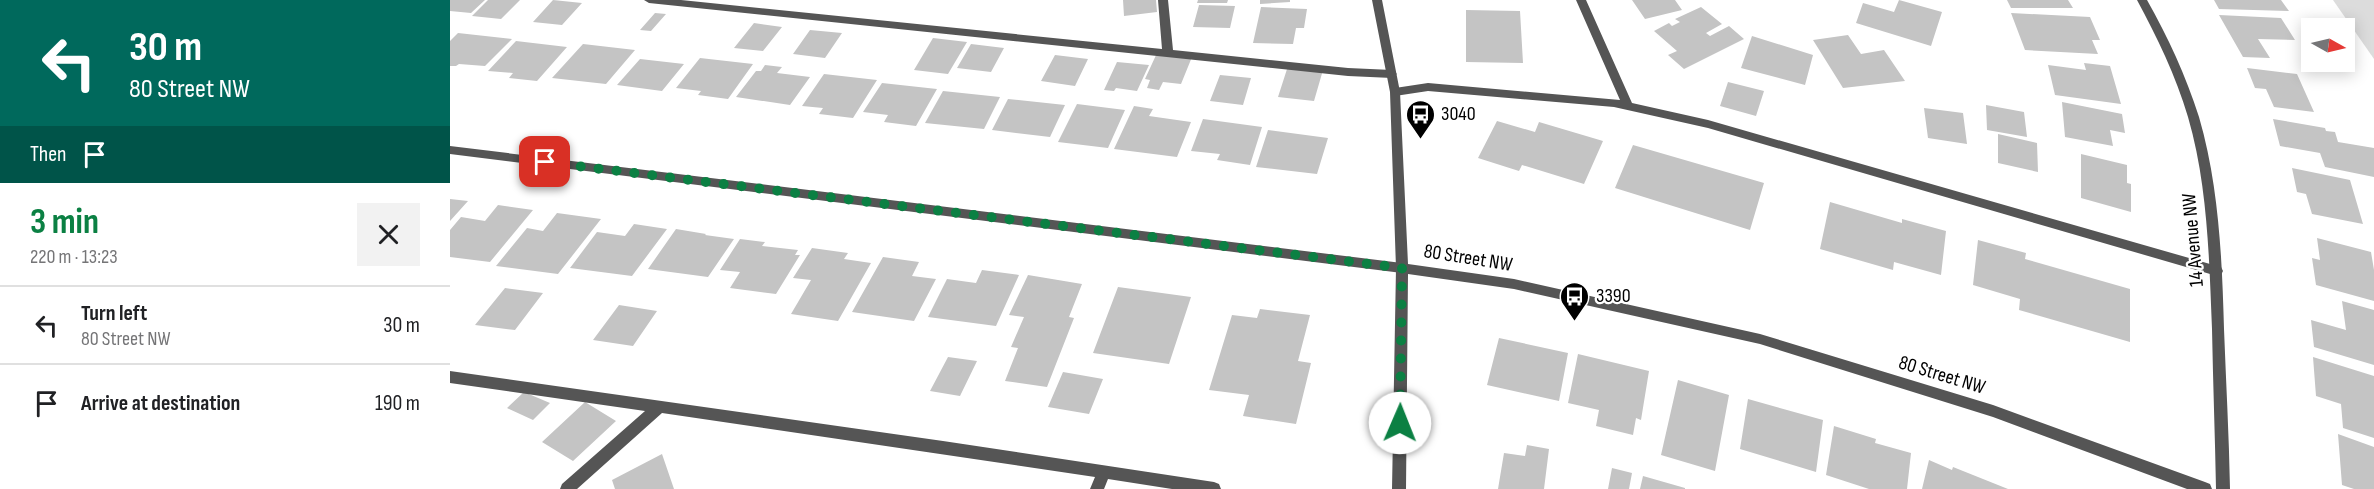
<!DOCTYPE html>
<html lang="en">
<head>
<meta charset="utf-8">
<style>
	:root { --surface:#fff; --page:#f2f2f2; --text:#202124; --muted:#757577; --line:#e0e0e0; --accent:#0b8043 }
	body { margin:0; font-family:"Sofia Sans Condensed",sans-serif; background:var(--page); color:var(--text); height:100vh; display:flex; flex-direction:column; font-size:22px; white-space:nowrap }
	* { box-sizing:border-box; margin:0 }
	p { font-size:20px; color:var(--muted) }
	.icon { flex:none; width:33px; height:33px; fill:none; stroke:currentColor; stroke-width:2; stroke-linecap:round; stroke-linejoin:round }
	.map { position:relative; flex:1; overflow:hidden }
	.drawer { display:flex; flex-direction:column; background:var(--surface); width:450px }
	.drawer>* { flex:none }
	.banner { background:#00695c; color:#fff; overflow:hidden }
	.needle { width:39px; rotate:98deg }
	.tools { position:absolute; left:1851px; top:18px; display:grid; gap:12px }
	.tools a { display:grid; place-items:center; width:54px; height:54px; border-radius:0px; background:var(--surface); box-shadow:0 3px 15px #0003; font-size:30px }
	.pin { position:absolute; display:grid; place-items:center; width:51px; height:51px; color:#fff; margin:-26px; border-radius:12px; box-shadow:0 3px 9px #0006 }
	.me { position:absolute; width:66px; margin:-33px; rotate:1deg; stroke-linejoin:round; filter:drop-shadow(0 0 4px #0008) }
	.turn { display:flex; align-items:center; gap:21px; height:126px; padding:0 30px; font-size:27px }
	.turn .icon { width:78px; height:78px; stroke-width:2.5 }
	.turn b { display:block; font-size:42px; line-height:51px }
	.then { display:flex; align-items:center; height:57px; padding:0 30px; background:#0003; gap:12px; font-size:22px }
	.round { display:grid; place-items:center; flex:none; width:63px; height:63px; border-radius:0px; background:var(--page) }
	.head { display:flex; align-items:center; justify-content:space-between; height:102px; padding:0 30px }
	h1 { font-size:36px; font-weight:700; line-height:45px; color:var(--accent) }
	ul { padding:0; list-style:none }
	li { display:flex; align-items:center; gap:18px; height:78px; padding:0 30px; border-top:2px solid var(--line) }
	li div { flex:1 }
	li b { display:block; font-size:22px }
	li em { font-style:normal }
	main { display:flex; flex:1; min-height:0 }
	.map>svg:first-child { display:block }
	.green { fill:#dcdcdc }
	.building { fill:#c4c4c4 }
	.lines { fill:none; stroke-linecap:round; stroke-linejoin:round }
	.service { fill:#555; fill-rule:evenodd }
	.minor { fill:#555; fill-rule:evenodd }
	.tertiary { fill:#555; fill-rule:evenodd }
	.route { stroke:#0b8043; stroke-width:10; stroke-dasharray:0 18 }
	.labels { text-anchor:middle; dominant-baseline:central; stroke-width:4.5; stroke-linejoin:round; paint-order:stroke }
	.poi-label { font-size:20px; fill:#000; stroke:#fff; text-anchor:start }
	.street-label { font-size:20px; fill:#000; stroke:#fff }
</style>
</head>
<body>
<main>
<section class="drawer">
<div class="banner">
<div class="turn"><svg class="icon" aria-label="left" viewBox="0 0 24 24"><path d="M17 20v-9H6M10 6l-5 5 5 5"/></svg><div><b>30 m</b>80 Street NW</div></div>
<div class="then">Then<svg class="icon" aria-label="arrive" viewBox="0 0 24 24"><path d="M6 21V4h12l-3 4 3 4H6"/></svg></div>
</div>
<div class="head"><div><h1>3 min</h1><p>220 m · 13:23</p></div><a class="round"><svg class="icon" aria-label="close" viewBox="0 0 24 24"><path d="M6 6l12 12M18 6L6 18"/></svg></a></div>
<ul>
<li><svg class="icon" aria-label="left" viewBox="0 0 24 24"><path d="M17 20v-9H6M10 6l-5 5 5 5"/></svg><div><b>Turn left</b><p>80 Street NW</p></div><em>30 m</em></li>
<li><svg class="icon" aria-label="arrive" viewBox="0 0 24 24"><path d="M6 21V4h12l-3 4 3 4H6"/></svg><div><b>Arrive at destination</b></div><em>190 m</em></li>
</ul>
</section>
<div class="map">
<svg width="1924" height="489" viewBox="0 0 1924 489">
	<rect width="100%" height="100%" fill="#fff"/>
	<!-- green -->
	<path class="green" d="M1883,0H1924V59Z"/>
	<!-- building -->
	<path class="building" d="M0,0H35L21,13L0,11Z
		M38,0H70L51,19L22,16Z
		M103,0L132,3L112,25L83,22Z
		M673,0H706L707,12L674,16Z
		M748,0H778L777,3H747Z
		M810,0H840V2L810,4Z
		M1182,0H1225L1232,10L1195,19Z
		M1449,0L1492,12L1481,46L1406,23L1413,3L1444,12Z
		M1557,0H1618L1623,8H1561Z
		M1764,0H1831L1839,11L1769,9Z
		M749,5L785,6L780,28L743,27Z
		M811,7L857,9L854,28H846L843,44L803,43Z
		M1251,7L1272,24L1256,33L1260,36L1279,26L1294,39L1234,69L1218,55L1227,51L1204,31L1219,23L1222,26L1230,22L1225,19Z
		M1016,10L1070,11L1073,63L1016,62Z
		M205,13L216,14L201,31L190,30Z
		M1561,13L1640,17L1650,40H1642L1648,54L1575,50Z
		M1769,15L1831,18L1845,40L1808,39L1820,58L1793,57Z
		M304,23L332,27L313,51L284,48Z
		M360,30L392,33L375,58L343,54Z
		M8,33L62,39L35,66L9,64L6,66H0V41Z
		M1398,35L1411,54L1434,50L1455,81L1393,88L1363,40Z
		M1302,36L1363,55L1355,85L1291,68Z
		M483,38L517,42L498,74L464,70Z
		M66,41L117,47L87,81L59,78L63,73L38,71Z
		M133,44L185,50L156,84L102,78Z
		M521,44L554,48L541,72L507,68Z
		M707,53L742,57L731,84L713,82L709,90L697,88L700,80L695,79Z
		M605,55L638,59L625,86L591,81Z
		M250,58L303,64L278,99L248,95L251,91L226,88Z
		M190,59L234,64L212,91L167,85Z
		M667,62L699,65L687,91L666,88L664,91L654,90Z
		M1634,63L1660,66L1671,104L1605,95L1598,65L1636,70Z
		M315,65L332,67L327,73L360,77L340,105L286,97L306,71H311Z
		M838,66L873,70L864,101L828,97Z
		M1797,68L1847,74L1864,112L1824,107L1816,89L1805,88Z
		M374,74L427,80L403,118L369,114L373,108L352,106Z
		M770,75L801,78L793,105L760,101Z
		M1278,82L1314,91L1306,116L1270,106Z
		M432,83L487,89L466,126L434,122L438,115L413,112Z
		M493,91L550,97L534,129L475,123Z
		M558,99L615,105L600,137L542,130Z
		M1612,102L1672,114L1675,133L1660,130L1663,146L1615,137Z
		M627,104L675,110L658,148L608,142Z
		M1536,105L1574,112L1577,137L1537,130Z
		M684,106L703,109L699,116L741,122L727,157L664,149Z
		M1474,108L1513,113L1517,144L1478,138Z
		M753,119L812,127L800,165L767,160L770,154L741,151Z
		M1823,119L1875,128L1876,131L1885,132L1888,142L1924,148V177L1875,167L1870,153L1830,146Z
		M1047,121L1085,132L1089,122L1153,141L1134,184L1072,165L1069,171L1028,158Z
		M818,130L878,138L867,174L806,167Z
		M1548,134L1587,143L1588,172L1548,163Z
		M1183,145L1314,183L1300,230L1165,188Z
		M1631,154L1677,165V183L1681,184V212L1631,198Z
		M1842,168L1900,180L1913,224L1862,214L1856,194L1847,192Z
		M0,199L18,201L0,221Z
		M1380,202L1452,223V219L1496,231L1491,275L1444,262L1443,270L1370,249Z
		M48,205L83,210L40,262L0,257V230L11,217L35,221Z
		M107,213L151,219L108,274L46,266L77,228L93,231Z
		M184,224L217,229L182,276L120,268L147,232L175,236Z
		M226,229L256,234L255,235L284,239L258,277L198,269Z
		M1867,238L1921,252L1924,270V301L1866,285L1862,258L1870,260Z
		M290,239L315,242L312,246L348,250L345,255H350L326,294L280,288L290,272L270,270Z
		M1528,240L1576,253L1575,259L1680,289V342L1569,310L1570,299L1523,285Z
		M362,248L398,253L394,259L421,263L388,321L341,314L361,280L343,278Z
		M433,257L469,262L462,276L486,279L464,321L402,312Z
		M532,270L569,275L546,326L478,317L497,279L526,283Z
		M578,275L632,284L619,317L624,318L597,387L555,381L568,348L561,347L574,317L559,315Z
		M668,287L741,297L719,364L643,353Z
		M55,288L93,293L65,330L25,325Z
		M1892,301L1924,310V365L1864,347L1861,320L1896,330Z
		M169,305L207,311L183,346L143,340Z
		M810,309L860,315L848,361L861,363L846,424L793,416L799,395L759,390L782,315L807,318Z
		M1049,338L1118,353L1109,401L1037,385Z
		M1128,354L1199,371L1191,420L1186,418L1183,435L1146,426L1149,410L1118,403Z
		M498,357L527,361L510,396L480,391Z
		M1863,357L1924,376V438L1893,428L1891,404L1866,396Z
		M613,372L653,379L639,414L598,407Z
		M1228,380L1279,395L1265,471L1211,455Z
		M74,392L100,403L83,420L57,408Z
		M1298,399L1373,420L1366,472L1290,449Z
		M135,402L166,421L123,461L92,442Z
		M1384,426L1426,439L1425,443L1461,453L1457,489H1419L1376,475Z
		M1888,434L1924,447V489H1904L1892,485Z
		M1077,445L1099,449L1094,489H1048L1054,453L1075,456Z
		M212,454L224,489H165L162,480Z
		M1479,460L1502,470L1503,467L1558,489H1472Z
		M1162,468L1182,473L1179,489H1158Z
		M1193,476L1235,488V489H1190Z"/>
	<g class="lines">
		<!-- service -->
		<path class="service" d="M194,0H231L712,49L708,0H718L723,50L898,68L942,70L947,74L942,78L898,76L199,3Z
			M1126,0H1136L1182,103L1258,120L1767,266L1771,267L1773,271L1771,275L1767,276L1258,128L1164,107L978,91L945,96L940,92L945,88L978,83L1170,100Z
			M0,371L493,441L764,482L769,484L771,489H722L658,479L654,489H640L645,477L212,413L127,489H110L112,484L195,411L0,383Z"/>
		<!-- minor -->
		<path class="minor" d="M1687,0H1697C1718,37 1736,76 1749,117C1769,186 1772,258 1774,329C1776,382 1779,436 1780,489H1766C1765,436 1763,383 1762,329C1759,258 1758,186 1738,117C1726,76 1707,37 1687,0Z
			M0,146L952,263L956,264L958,268L956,272L952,273L0,154Z"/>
		<!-- tertiary -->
		<path class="tertiary" d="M922,0H932L950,92L958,264L1064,279L1310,334L1543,405L1755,482L1760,484L1762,489H1737L1543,417L1310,344L1064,289L958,274L956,489H942L946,268L940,92Z"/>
	</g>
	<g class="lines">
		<!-- route -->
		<path class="route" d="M95,162L952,268L950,423"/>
	</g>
	<!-- icons -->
	<defs>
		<symbol id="bus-pin" viewBox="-11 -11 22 30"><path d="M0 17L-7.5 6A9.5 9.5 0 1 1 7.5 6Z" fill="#000" stroke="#fff"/><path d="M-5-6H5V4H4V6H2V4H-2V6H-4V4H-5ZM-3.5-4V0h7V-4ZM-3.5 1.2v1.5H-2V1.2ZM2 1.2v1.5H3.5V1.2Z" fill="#fff"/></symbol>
	</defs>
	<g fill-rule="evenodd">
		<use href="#bus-pin" x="954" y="98" width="33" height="45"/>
		<use href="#bus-pin" x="1108" y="280" width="33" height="45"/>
	</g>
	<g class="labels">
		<!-- poi labels -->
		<g class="poi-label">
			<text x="991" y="114">3040</text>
			<text x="1146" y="296">3390</text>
		</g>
		<!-- street labels -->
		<g class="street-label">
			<text transform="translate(1743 240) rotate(-95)">14 Avenue NW</text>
			<text transform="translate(1018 258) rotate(9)">80 Street NW</text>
			<text transform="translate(1492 375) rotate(17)">80 Street NW</text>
		</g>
	</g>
</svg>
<div class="tools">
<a><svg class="needle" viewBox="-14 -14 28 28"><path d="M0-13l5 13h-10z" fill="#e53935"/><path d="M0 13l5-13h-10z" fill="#757577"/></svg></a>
</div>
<div class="pin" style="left:95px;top:162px;background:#d93025"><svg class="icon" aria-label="arrive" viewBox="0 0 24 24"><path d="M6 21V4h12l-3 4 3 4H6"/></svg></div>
<svg class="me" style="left:950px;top:423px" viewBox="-20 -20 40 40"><circle r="19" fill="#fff"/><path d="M0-13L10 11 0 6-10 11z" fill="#0b8043"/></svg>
</div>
</main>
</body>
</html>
